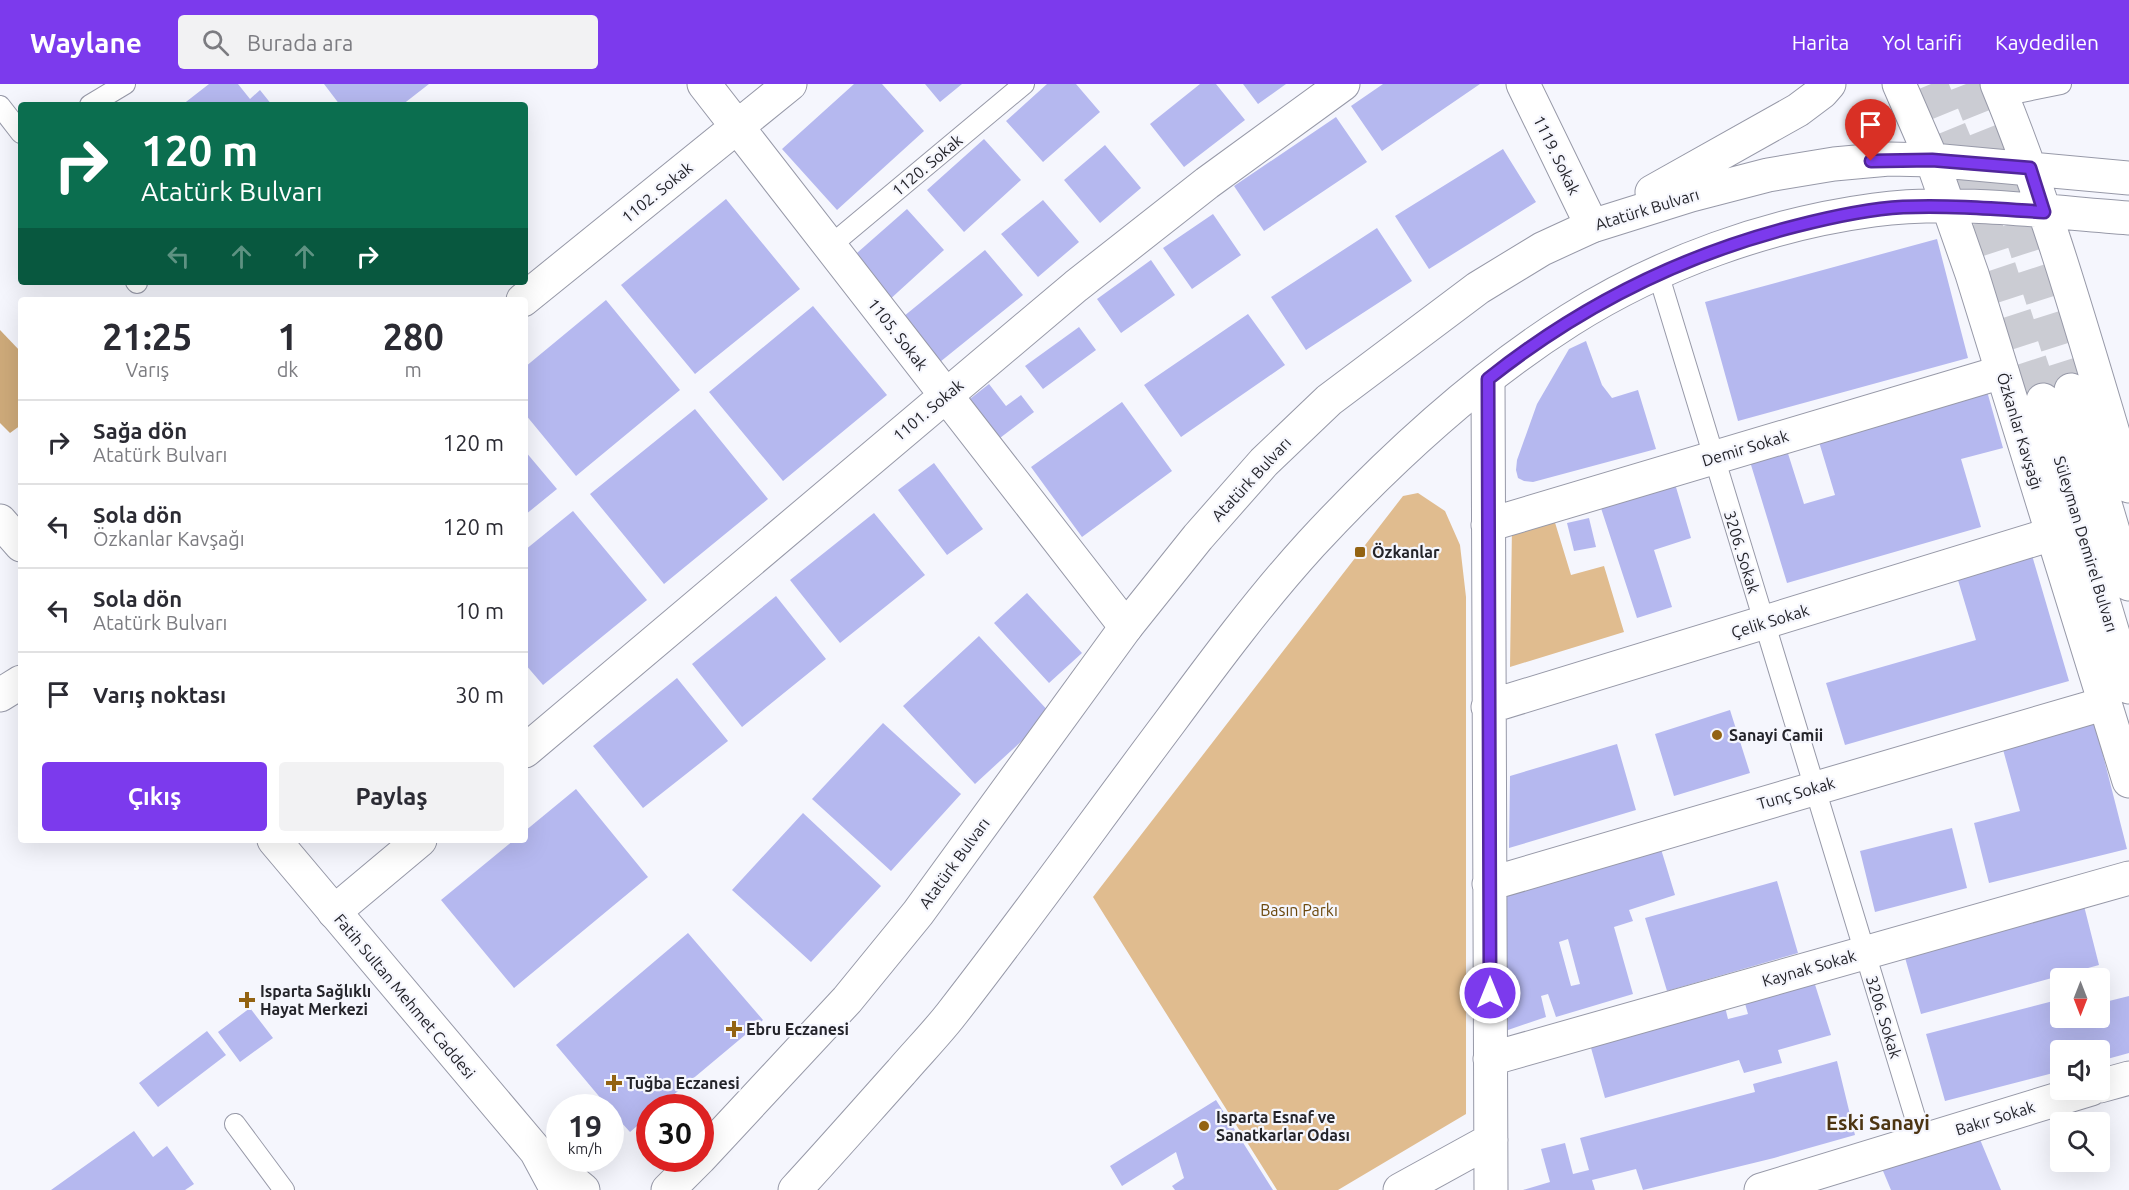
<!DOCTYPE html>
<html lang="tr">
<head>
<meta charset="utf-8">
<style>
	:root { --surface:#fff; --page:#f2f2f3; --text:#2b2b33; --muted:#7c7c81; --line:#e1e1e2; --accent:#7c3aed }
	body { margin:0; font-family:Ubuntu,sans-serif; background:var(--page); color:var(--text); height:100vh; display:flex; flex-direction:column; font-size:22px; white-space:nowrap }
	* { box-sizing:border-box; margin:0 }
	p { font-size:20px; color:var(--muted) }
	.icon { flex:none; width:33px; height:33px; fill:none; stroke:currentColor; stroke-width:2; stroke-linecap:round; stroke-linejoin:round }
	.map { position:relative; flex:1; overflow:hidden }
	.drawer { position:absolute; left:18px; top:213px; width:510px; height:546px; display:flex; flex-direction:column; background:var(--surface); border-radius:6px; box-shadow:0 6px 24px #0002 }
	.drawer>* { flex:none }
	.banner { position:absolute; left:18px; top:18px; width:510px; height:183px; border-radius:6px; box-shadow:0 6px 24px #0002; background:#0b6e4f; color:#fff; overflow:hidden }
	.needle { width:39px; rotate:180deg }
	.buttons { position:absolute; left:2050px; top:884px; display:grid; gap:12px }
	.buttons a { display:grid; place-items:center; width:60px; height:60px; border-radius:6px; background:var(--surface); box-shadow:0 6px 24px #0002; font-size:30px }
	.speed { position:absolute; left:546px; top:1010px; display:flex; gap:12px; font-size:30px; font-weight:700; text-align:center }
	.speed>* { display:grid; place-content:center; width:78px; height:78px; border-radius:50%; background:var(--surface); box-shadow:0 6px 24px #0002; line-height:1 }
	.speed small { font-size:15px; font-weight:400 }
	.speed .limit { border:9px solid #d22; background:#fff; color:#111 }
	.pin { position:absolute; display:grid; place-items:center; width:51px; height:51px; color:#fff; margin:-62px -26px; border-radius:50% 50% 50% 0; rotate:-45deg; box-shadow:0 0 6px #0007 }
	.pin .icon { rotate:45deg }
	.me { position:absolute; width:66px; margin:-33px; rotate:0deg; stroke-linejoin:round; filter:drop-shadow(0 0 4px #0008) }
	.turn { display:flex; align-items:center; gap:21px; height:126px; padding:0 24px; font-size:27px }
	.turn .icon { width:78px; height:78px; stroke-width:2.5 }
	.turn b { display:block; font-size:42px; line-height:51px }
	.lanes { display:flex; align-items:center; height:57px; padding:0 24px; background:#0003; justify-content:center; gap:30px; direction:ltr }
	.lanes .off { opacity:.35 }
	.eta { display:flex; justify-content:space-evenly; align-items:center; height:102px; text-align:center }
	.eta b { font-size:36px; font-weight:700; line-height:42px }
	.button { display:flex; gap:12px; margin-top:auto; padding:12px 24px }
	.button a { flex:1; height:69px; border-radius:6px; background:var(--accent); color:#fff; font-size:24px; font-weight:700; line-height:69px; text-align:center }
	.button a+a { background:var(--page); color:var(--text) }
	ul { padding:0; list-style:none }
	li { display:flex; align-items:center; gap:18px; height:84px; padding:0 24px; border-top:2px solid var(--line) }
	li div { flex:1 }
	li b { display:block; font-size:22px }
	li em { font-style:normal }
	header { display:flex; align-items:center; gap:36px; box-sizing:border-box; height:84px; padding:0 30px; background:var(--accent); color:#fff }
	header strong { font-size:28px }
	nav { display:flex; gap:33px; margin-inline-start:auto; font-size:21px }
	.search { width:420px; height:54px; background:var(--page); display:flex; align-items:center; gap:15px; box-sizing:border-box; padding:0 21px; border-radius:6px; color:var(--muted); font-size:22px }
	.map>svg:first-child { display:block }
	.green { fill:#e0bc8f }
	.forest { fill:#ceaa7a }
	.building { fill:#b5b8ef; fill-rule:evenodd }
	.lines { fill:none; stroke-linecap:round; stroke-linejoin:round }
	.primary-tunnel { stroke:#cbccd3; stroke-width:33; stroke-dasharray:33 16; stroke-linecap:butt }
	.lane-casing { stroke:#9799a8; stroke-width:22 }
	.street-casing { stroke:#9799a8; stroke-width:35 }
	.secondary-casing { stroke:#9799a8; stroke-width:35 }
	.primary-casing { stroke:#9799a8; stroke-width:35 }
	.lane { stroke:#fff; stroke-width:20 }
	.street { stroke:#fff; stroke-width:33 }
	.secondary { stroke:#fff; stroke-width:33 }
	.primary { stroke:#fff; stroke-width:33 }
	.route-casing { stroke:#51269a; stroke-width:15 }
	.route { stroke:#7c3aed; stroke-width:10 }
	.poi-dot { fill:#936312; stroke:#f5f6fd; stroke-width:2 }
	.labels { text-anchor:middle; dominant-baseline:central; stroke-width:4.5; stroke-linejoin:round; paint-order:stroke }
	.street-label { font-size:16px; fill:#24242a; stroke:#f5f6fd }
	.poi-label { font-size:16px; font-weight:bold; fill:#24242a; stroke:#f5f6fd; text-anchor:start }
	.park-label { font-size:16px; fill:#6b470c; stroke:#f5f6fd }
	.quarter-label { font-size:20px; font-weight:bold; fill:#4d3512; stroke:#f5f6fd }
</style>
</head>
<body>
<header>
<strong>Waylane</strong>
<div class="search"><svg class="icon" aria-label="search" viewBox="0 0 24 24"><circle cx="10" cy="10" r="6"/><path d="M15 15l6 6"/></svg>Burada ara</div>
<nav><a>Harita</a><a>Yol tarifi</a><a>Kaydedilen</a></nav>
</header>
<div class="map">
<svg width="2129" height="1106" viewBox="0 0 2129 1106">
	<rect width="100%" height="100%" fill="#f5f6fd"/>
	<!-- green -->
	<path class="green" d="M1418,409L1445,427L1460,461L1466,513V1030L1338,1106H1277L1093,813L1403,412Z
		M1553,432L1571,491L1604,482L1624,548L1510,583L1512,442Z"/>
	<!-- forest -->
	<path class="forest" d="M0,246L21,268V341L10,349L0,339Z"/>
	<!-- building -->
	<path class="building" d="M209,0H238L250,15L260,6L272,21H182Z
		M324,0H429L402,21H340Z
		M854,0H882L924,47L837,126L782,65Z
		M925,0H962L940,18Z
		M1047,0H1076L1100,28L1043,78L1006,37Z
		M1200,0H1216L1245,36L1184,83L1150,40Z
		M1243,0H1286L1258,20Z
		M1383,0H1480L1382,67L1351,22Z
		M1336,33L1367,78L1264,147L1234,102Z
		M984,55L1021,96L964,148L927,106Z
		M1105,61L1141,104L1100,139L1064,96Z
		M1503,65L1536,118L1429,185L1395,132Z
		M726,115L800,205L695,290L621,201Z
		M1043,116L1079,158L1038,193L1001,150Z
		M907,125L944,166L887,218L849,176Z
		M1213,130L1241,171L1192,205L1163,164Z
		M1377,144L1412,197L1306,266L1271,213Z
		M1937,155L1968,274L1738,337L1705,218Z
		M985,166L1023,211L935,282L898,237Z
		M1151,176L1175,211L1121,249L1097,215Z
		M606,216L680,306L576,392L525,330V283Z
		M813,222L887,311L783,397L709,308Z
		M1248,230L1285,281L1181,353L1144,301Z
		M1079,243L1096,266L1043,305L1025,282Z
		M1586,257L1602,301L1612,314L1638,306L1656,365L1533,398L1524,397L1518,394L1516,386L1517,376L1537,320L1569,265Z
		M989,300L1006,322L1021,311L1034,328L996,357L966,318Z
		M1985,300L2003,364L1961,375L1981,443L1787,499L1748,371L1785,360L1804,420L1835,411L1816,348Z
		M1122,318L1172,387L1082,453L1031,383Z
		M695,325L768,415L664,500L590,410Z
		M525,367L557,405L525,431Z
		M934,379L983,445L947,471L898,406Z
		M1673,393L1691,454L1654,466L1672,523L1637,534L1598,415Z
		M573,427L647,516L543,601L525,580V466Z
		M874,429L925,491L840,559L790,496Z
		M1589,434L1596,463L1574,467L1567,439Z
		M2029,461L2069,597L1845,661L1826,599L1976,556L1954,483Z
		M1027,509L1082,569L1049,599L994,539Z
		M776,512L826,575L742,643L692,580Z
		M979,552L1051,630L975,700L903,622Z
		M677,594L728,657L643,724L593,662Z
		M1730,626L1750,689L1674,712L1655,650Z
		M2092,628L2127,765L1989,799L1974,739L2020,727L1999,651Z
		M883,639L961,710L891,787L812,715Z
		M1617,660L1636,726L1509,764L1510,692Z
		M576,705L648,793L514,904L441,816L514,756H525V747Z
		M803,729L881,802L811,878L732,806Z
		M1952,744L1967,804L1875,828L1860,767Z
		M1657,752L1675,811L1629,826L1633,837L1614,843L1633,910L1556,933L1548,910L1541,912L1546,933L1508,946L1500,798ZM1568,855L1580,900L1571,902L1559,858Z
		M1777,797L1798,869L1667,907L1645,834Z
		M2082,814L2099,881L1921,930L1902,863Z
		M688,849L763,936L659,1023H650V1031L630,1048L610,1026V1023H608L556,961Z
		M1811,888L1831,951L1778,966L1782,979L1744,989L1739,976L1605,1014L1588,953L1723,915L1728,935L1748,930L1744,916Z
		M2106,904L2109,917L2129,912V969L2100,977V966H2061V987L1945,1017L1926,950L2061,915V933H2100V905Z
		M250,924L273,954L240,978L218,948Z
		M207,947L226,971L158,1023L139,999Z
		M1837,977L1855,1051L1774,1074L1643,1106L1636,1085L1592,1096L1595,1106H1523L1550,1098L1541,1065L1565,1059L1573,1090L1589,1086L1580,1054L1755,1008L1753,1000Z
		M1216,1016L1273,1106H1175L1172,1102L1184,1094L1176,1068L1122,1102L1110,1082Z
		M1974,1041L2001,1106H1891L1878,1075Z
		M134,1047L153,1073L167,1062L194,1100L185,1106H51Z"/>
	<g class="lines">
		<!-- primary-tunnel -->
		<path class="primary-tunnel" d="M1931,0L1970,94L2043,316
			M1966,0L2003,93L2071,306"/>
		<defs>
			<path id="lane" d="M2002,12L2061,0
				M90,21L125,0
				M0,22L21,49
				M830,162L1024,0
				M1658,189L1922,1056
				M136,198L137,199
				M235,1040L284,1106"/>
			<path id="street" d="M704,0L1126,543
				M1523,0L1592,142
				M523,216L790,0
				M1488,295L1491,1106
				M1488,441L2002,288
				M0,611L21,598
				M1488,623L2052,450
				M525,667L1076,202L1207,99L1343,0
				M1489,800L2103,620
				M334,828L420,756
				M1490,975L2129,794
				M2100,1002L2129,994
				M1400,1106L1491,1056
				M1761,1106L2091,1005"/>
			<path id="secondary" d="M0,437L21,461
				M274,756L536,1067
				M557,1106L536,1067L583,1106"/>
			<path id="primary" d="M1899,0L1932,76L1972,190L2129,697
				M1997,0C2051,131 2088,267 2129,402
				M1652,108L1798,26L1822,8L1829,0
				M2071,306L2129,500
				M2043,316L2129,603
				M700,1074L847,916L918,829L1126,543L1198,453L1264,378L1329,316L1478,204L1542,165L1592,142L1691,111L1768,91L1834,80L1889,75L1932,76L2129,94
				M668,1106L700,1074
				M795,1106C831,1067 866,1027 901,988C918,968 937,949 953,928C1027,833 1097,735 1169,639C1214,578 1260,516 1311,460C1387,378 1475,296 1570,236C1660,179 1769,140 1874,126C1955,115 2047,128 2129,134"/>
		</defs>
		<!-- lane casing -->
		<use href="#lane" class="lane-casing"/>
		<!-- street casing -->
		<use href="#street" class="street-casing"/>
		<!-- secondary casing -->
		<use href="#secondary" class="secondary-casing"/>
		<!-- primary casing -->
		<use href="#primary" class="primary-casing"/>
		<!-- lane -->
		<use href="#lane" class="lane"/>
		<!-- street -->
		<use href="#street" class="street"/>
		<!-- secondary -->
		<use href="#secondary" class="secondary"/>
		<!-- primary -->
		<use href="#primary" class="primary"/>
	</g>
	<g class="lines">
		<defs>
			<path id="route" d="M1490,909L1488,295C1581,221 1681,171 1796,142C1831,133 1867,125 1903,123C1950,121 1998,125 2044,128L2030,84L1932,76L1871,77"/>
		</defs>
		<!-- route casing -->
		<use href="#route" class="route-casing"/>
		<!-- route -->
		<use href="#route" class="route"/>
	</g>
	<!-- markers -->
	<g class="poi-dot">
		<rect x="1354" y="462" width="12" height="12" rx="3"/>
		<circle cx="1717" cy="651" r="6"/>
		<path d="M244 907h6v6h6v6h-6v6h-6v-6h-6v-6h6z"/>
		<path d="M731 936h6v6h6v6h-6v6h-6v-6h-6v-6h6z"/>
		<path d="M611 990h6v6h6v6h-6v6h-6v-6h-6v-6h6z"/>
		<circle cx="1204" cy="1042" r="6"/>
	</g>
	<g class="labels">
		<!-- street labels -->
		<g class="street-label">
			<text transform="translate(1557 71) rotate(64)">1119. Sokak</text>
			<text transform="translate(927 81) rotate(-40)">1120. Sokak</text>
			<text transform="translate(657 108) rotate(-39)">1102. Sokak</text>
			<text transform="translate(1647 125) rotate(-17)">Atatürk Bulvarı</text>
			<text transform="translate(898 250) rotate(52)">1105. Sokak</text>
			<text transform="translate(928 326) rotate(-40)">1101. Sokak</text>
			<text transform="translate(2020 347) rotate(73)">Özkanlar Kavşağı</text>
			<text transform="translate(1745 364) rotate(-17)">Demir Sokak</text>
			<text transform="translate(1251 395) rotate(-47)">Atatürk Bulvarı</text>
			<text transform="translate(2086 460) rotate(73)">Süleyman Demirel Bulvarı</text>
			<text transform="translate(1742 468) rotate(73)">3206. Sokak</text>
			<text transform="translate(1770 537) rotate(-17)">Çelik Sokak</text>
			<text transform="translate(1796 709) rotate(-16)">Tunç Sokak</text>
			<text transform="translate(954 779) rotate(-54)">Atatürk Bulvarı</text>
			<text transform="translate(1809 884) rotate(-16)">Kaynak Sokak</text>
			<text transform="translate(405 912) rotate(50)">Fatih Sultan Mehmet Caddesi</text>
			<text transform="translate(1884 933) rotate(73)">3206. Sokak</text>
			<text transform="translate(1995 1034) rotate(-17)">Bakır Sokak</text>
		</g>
		<!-- poi labels -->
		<g class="poi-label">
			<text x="1372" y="468">Özkanlar</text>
			<text x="1729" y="651">Sanayi Camii</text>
			<text x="260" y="907">Isparta Sağlıklı<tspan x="260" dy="18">Hayat Merkezi</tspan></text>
			<text x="746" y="945">Ebru Eczanesi</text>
			<text x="626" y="999">Tuğba Eczanesi</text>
			<text x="1216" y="1033">Isparta Esnaf ve<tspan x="1216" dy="18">Sanatkarlar Odası</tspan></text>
		</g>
		<!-- park labels -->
		<g class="park-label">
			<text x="1299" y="826">Basın Parkı</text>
		</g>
		<!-- quarter labels -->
		<g class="quarter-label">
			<text x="1878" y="1038">Eski Sanayi</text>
		</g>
	</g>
</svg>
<div class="buttons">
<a><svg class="needle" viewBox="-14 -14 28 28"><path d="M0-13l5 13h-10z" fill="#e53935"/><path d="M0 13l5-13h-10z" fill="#7c7c81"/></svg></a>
<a><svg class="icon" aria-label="sound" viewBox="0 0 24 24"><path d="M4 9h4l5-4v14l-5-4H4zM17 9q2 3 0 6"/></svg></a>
<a><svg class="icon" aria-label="search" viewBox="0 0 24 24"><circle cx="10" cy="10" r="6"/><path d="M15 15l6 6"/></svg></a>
</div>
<div class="speed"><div>19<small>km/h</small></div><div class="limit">30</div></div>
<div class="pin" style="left:1871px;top:77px;background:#d93025"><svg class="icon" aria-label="arrive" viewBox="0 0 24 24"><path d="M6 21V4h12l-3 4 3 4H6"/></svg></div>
<svg class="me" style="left:1490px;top:909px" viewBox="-20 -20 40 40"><circle r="17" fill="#7c3aed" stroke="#fff" stroke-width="3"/><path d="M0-11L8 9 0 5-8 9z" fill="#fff"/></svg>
<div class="banner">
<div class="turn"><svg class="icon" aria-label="right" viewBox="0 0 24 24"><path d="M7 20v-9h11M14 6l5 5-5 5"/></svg><div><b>120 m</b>Atatürk Bulvarı</div></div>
<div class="lanes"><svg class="icon off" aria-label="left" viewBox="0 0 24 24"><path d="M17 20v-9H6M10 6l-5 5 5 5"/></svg><svg class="icon off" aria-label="ahead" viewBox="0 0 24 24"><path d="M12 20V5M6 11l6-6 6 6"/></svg><svg class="icon off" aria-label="ahead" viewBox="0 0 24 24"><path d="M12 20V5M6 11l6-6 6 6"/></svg><svg class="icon" aria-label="right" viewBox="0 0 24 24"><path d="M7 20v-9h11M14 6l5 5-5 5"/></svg></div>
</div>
<section class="drawer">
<div class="eta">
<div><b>21:25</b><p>Varış</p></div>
<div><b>1</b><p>dk</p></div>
<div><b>280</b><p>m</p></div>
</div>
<ul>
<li><svg class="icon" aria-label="right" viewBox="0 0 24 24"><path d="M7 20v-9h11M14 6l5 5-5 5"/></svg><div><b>Sağa dön</b><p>Atatürk Bulvarı</p></div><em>120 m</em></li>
<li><svg class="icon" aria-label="left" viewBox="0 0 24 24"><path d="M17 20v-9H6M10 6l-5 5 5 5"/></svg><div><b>Sola dön</b><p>Özkanlar Kavşağı</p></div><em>120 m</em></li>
<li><svg class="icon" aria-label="left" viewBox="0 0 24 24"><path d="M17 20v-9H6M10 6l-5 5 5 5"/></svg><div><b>Sola dön</b><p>Atatürk Bulvarı</p></div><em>10 m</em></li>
<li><svg class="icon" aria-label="arrive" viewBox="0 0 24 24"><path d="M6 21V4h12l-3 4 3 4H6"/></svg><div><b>Varış noktası</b></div><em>30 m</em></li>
</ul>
<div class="button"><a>Çıkış</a><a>Paylaş</a></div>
</section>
</div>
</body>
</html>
